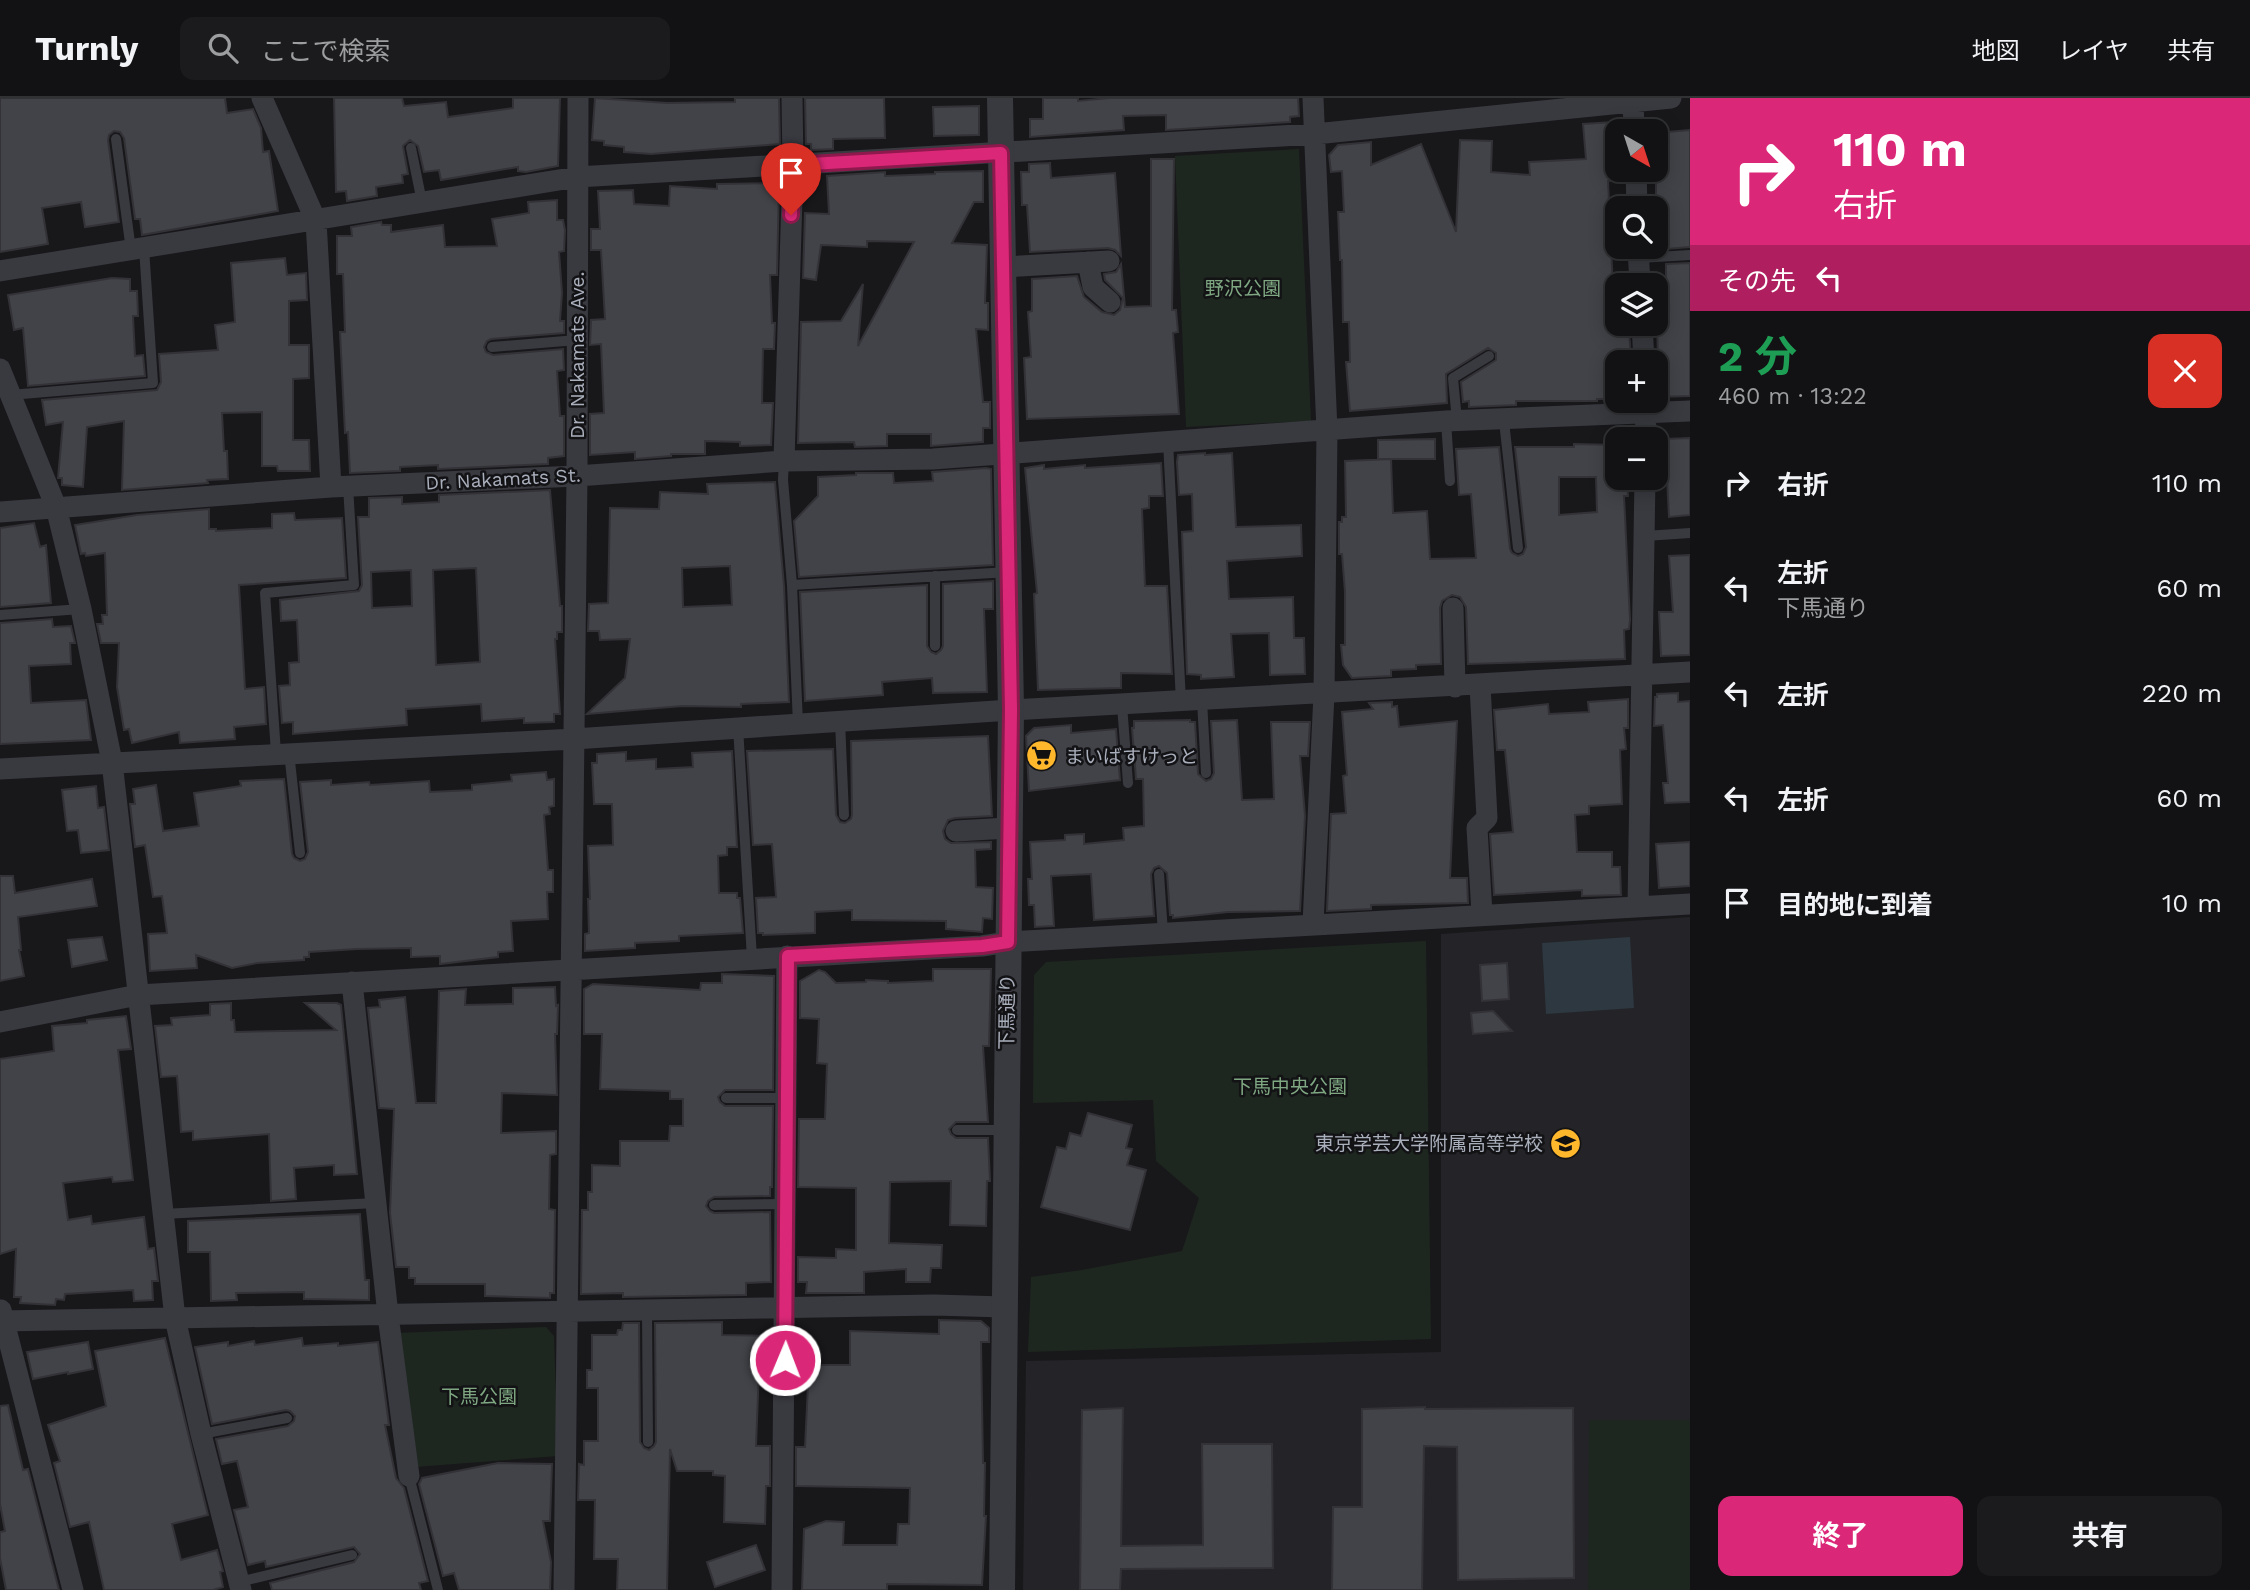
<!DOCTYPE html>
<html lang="ja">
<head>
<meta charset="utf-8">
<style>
	:root { --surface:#121214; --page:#1b1b1d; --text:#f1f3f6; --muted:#9c9ea0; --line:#313234; --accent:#db2777 }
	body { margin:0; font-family:"Work Sans","Noto Sans JP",sans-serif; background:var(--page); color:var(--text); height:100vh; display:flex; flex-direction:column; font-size:26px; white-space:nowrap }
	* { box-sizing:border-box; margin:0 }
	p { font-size:23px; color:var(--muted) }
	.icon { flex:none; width:38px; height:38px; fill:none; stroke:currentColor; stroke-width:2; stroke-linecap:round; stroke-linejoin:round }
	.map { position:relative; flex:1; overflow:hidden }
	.panel { display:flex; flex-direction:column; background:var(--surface); width:560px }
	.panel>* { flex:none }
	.guide { background:#db2777; color:#fff; overflow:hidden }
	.needle { width:46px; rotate:141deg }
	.buttons { position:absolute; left:1605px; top:21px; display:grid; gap:14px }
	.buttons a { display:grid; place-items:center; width:63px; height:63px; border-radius:14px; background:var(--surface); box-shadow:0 4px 18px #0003,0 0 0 2px var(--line); font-size:35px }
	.pin { position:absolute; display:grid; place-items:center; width:60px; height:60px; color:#fff; margin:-72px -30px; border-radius:50% 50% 50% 0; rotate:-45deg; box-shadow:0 0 7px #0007 }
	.pin .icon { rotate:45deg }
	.me { position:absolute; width:77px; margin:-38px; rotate:1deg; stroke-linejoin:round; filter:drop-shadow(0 0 5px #0008) }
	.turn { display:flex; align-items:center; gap:24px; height:147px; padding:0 28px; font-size:32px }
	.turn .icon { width:91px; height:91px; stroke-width:2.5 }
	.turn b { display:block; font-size:49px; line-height:60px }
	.then { display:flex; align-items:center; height:66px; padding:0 28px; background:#0003; gap:14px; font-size:26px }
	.round { display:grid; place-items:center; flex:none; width:74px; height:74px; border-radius:14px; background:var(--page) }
	.overview { display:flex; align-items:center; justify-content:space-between; height:119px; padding:0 28px }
	h1 { font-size:42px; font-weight:700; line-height:52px; color:#1e9e55 }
	.primary-button { display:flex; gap:14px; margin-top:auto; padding:14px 28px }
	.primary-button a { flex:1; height:80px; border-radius:14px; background:var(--accent); color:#fff; font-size:28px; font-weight:700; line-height:80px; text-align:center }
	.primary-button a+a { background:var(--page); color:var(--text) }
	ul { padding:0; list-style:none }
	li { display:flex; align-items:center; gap:21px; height:105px; padding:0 28px }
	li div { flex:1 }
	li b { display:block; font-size:26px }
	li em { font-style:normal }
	header { display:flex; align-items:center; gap:42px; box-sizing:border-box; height:98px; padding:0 35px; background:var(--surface); border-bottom:2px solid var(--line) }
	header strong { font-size:33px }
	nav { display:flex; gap:38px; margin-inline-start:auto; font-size:24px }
	.search { width:490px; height:63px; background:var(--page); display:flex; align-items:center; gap:18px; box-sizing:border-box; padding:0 24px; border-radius:14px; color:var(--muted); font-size:26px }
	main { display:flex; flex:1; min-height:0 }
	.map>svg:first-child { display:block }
	.built { fill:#242428 }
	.green { fill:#1e271f }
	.water { fill:#2d3841 }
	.building { fill:#424348; stroke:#323237; stroke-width:2; fill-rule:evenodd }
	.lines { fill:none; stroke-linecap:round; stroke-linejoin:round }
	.service { stroke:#393a40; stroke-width:10 }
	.minor { stroke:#393a40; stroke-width:21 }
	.tertiary { stroke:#393a40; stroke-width:26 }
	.route-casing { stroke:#8e194d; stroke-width:18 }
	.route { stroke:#db2777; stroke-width:12 }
	.labels { text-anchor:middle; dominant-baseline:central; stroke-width:5; stroke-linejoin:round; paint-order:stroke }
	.park-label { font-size:19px; fill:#7fa882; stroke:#131316 }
	.street-label { font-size:19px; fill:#aaafbc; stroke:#131316 }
	.poi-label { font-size:19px; fill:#aaafbc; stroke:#131316; text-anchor:start }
</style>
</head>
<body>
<header>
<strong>Turnly</strong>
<div class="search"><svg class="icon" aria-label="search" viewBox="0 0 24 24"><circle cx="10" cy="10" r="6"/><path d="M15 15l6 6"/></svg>ここで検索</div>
<nav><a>地図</a><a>レイヤ</a><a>共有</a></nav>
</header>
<main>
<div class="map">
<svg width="1690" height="1492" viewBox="0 0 1690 1492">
	<rect width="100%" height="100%" fill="#18181b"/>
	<!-- built -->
	<path class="built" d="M1690,819V1492H1023L1026,1263L1441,1254V836Z"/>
	<!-- green -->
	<path class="green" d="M1299,51L1311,323L1186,329L1175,58Z
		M1426,843L1431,1241L1028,1254L1031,1179L1082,1172L1182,1153L1199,1100L1156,1063L1153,1002L1033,1005L1034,877L1046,864Z
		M546,1229L554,1238L558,1358L415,1369L396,1235Z
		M1589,1322H1690V1492H1588Z"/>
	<!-- water -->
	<path class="water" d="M1630,839L1634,910L1546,916L1542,845Z"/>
	<!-- building -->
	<path class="building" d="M0,0H225L227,15L253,11L261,30L263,54L269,53L278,113L142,137L140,121H135L124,40L120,34L114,33L109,37L108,42L119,124L85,129L81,104L42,110L48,146L0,154Z
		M334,0H402L404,8L446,4L448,19L513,10V0H560L558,68L526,74L518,73V69L441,82L439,72L424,74L418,48L410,42L403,48L408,76L402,77L403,85L376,89L377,98L347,103L346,93L336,94Z
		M595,0L667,5L735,4V0H779L780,46L651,56L624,54V49L604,47V43L592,42Z
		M805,0H884L885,40L833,41V51L811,52V46H806Z
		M1043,0H1078V3L1109,0H1298L1299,18L1290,19V24L1166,32V17L1123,18L1124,32L1030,39V21H1043Z
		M979,8V37L934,38L933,9Z
		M1613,24L1614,27H1617V82L1608,83L1615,233H1629L1631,259L1617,260V301H1597V303H1516V307L1469,309V303L1463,304L1461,284L1496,262V255L1488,250L1446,276L1447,305L1350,313L1346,264H1350L1349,224H1343L1342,162H1340L1338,114H1344L1342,73L1331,74L1329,57L1338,47L1371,44V67L1421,46L1456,134L1460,42L1492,43L1491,74L1530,77L1529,64L1586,61L1583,26Z
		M1690,32V149L1666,151L1664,132L1656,133V35Z
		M1151,61H1174L1172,212H1176L1178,234L1173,235L1179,316L1027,321L1024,260L1031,259L1028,214L1032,213V181L1077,178L1084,199L1102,214L1114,217L1120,212L1123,200L1105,182L1104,176L1116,174L1121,166L1125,209L1151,208Z
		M1050,65L1051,80L1115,75L1121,158L1115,152L1108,150L1030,154L1027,107H1022L1021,74H1029V66Z
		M983,73V104H974L952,145L987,147L985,205H988V232L976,231L983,304H990V330H983V344L931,348V336H887V348L855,349L854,344L798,345L801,224L841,223L863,186L858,248L914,144L867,143V149L821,147L816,182L803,180L805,115L829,116L827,78L885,74V78L935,76V74Z
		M779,85L777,177H770L772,225H775L774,251H763L762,305H773L771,347L740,348V344L705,343V356H671V358L635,361V354L590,357V316L604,315L601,246L590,247L591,222L605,221L601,152H591V131H600L598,93L633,92L634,106L669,108L670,88L717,91V86Z
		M557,102V122H563L565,132L564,153L559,154L562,195L560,223H564V235L491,241L487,243L484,249L486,254L493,257L563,251L564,272L557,273L560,318H564V358L548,360V366L438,371V367L400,369V373L350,375L348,334L345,335L340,234H345L343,176H337V138H352L351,129L381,124L382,127H391V134L443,127L445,149L497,148L492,121L529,115L528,104Z
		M285,160L287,177L306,175L307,202L289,203V247H309V280L293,281V342H309L310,373H278L277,368H262V314L222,315L224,353H227L228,381L207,382L208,385L122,392L124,323L87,329L83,389L62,387V380H58L63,324L46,327L42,302L157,292L161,284L159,256L218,252L215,227L235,224L231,165Z
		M1690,165V298L1659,299L1656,188H1666V166Z
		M112,180L130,181V193H137L138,218H133L135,258L143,257L145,278L28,288L23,230L14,232L8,197Z
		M1690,340V417L1669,419L1665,341Z
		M1435,341V361H1378V342Z
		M1574,346L1617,347V380H1627L1628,398H1624L1630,522L1629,531L1624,532L1625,561L1468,566L1466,509L1460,499L1452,497L1442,503L1440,510L1441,566L1416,567V571L1391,572V578L1352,580L1343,567L1341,547H1345V494L1342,456H1339V424H1342V419H1346L1345,363L1391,361L1393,415L1427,413L1430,461L1476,460L1471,396L1459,397L1456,351L1499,349L1510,451L1512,455L1518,458L1523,456L1526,449L1515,349H1574ZM1559,379H1596L1597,414L1559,417Z
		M1205,355V357L1232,355L1236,429L1301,427L1302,458L1227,463L1229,501L1293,499L1294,540H1304L1305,576L1270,577L1269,535L1231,536L1234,579L1201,581V577L1187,576L1182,434L1193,433L1192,396L1179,397L1177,364L1178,357Z
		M1161,365L1163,398H1149V410L1142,411L1145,488H1167L1172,576L1121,575V590L1038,592L1034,496L1037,495L1025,370L1044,367V371L1085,367V370Z
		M986,370L991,371L993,467L799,479L794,423L818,398V379L856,377V375H893L894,385L933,383L932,374Z
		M775,384L784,488L789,604L741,606V609L682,608L587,616L625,580L630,541L600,542L599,533H588L589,506L608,505L610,410L659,411L660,394L708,396L707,386ZM730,468L732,507L683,509L682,470Z
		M550,392L560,508H562V534H557V541H555L560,616H554V624L524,625V620L482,623L481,606L406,611L407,627L293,636V624L282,625L279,588L290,587L289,565L299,564L297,522L281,523L280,502L359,493L362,487L358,419H369V400L402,399V406L439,404V397ZM476,470L480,564L436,567L433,472ZM411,472L412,508L372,510L371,474Z
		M209,411V431H216V433L272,430V416L294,415L295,422L342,420L346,480L239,487L245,591L264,589L266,626L234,629L235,641L180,645L179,634L132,645L129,631L124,632L117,589L119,545H101L97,526H103L102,517H107L105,455L86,458L85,455L81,456L75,427L137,417Z
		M34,425L40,449L46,447L51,505L0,509V430Z
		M1690,457V557L1661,558L1659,514H1673L1669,458Z
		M993,483V511H984L987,594L933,595L932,580L882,584L883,597L805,603L800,494L927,487V548L931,554L936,556L941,552L943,548V486Z
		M52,521L53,529L71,528L75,545H70L71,566L29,568L31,605L86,602L91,642L0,646V525Z
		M1678,595V604L1690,603V704L1665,705L1663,685H1668L1663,627L1654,628L1655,599H1657V596Z
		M1628,601V630H1624L1626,651L1620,652L1622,706L1589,708V716L1575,717L1577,754H1612V769H1620L1621,797L1582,798V792L1494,797L1490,736L1513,734L1505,652H1497L1494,612L1548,606L1549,616L1589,614L1588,604Z
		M1392,604V609L1397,608L1399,629L1457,623L1450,780H1467L1468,805L1371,807V811L1327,813L1331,716L1346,715L1343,678L1347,677L1342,614L1373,611L1369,605Z
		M1190,622V624H1195L1198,676L1206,683L1211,681L1214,675L1211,623L1237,622L1242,702L1274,701L1271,624H1310L1308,658H1300L1305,718L1300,813L1228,814L1173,820V817H1170L1167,775L1159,768L1154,770L1151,776L1154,818L1094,822L1091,776L1051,778L1054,828L1035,829L1034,807H1029L1028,781H1032L1030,744L1065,742V737L1084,736V746L1124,742L1123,730L1144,728L1143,681H1136L1132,630H1134V623Z
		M1071,627V635L1116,631L1120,682L1029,693L1026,638L1034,630Z
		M988,638L992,718L955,720L948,722L943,733L945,741L951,745L991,744V751L975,752L976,789L993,790L992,821L983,820L982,834L946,831V823L852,822V812L815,814V835L763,837V835H758L756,800L776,799L772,746L753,747L747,653L833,651L836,717L840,724L845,725L851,721L852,717L851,643Z
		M732,653L737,749H727V757L718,758L719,795H737V800H740L743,835L679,838V843L635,845V850L585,853V836L589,835L588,801H590L588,748L613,747L612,706H594L592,665H597V656L626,654V663L656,661V671L693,669L692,655Z
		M546,674L547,682L554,681V708L549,709L550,716L544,717L548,772H553V794H547L548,821L511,823L513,853L498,854V859L440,866V858L411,859V850L357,851L309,854V859H304V862L257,865L232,870L196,857L197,870L150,873L148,836L167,835L162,798L153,799L145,747L135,749L130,706H135L133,691L156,687L163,733L199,728L194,695L241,688L240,683L284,681L292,756L294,760L300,763L305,761L308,754L300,684L331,682V687L369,684L370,687L429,683L430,694L472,692V687L512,683L511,677Z
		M96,688L98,710L104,709L109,752L81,755L78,732L67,733L62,692Z
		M1690,744V788L1659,790L1656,746Z
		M0,778H13L15,795L92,781L97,808L18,819L21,852H19L24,878L0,883Z
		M102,839L107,862L72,869L68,842Z
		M1507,865L1509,901L1482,903L1480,867Z
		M933,871H991L989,948H983L988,1024H956L949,1031L951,1036L956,1040H988L990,1083H987L986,1128L950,1127L951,1083L890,1084L889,1145L942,1147L941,1170H931L930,1184H906V1171L864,1174V1195H806L807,1184H798V1159L836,1160V1151L856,1152V1090L798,1089L799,1021H825L827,966L817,965L819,921L800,920V883L819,872L825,874L836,885L866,884V882L888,883V885L933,883Z
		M722,876L774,878L773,992H725L718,999L720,1004L725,1008H773L772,1089H770V1098L714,1099L708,1103L706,1108L710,1113L714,1115L770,1114L771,1184L746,1185V1197L623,1199V1195L581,1196L582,1112H588V1094H592V1067L620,1068V1043H669L670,1028H683V1001H670V993L600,991L602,936H584V891L593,886L700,892L701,885H722Z
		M555,889L556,908L558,907L557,936H555L557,997L502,995L501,1035L556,1033V1056L550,1057L549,1111L555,1112L554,1195H550V1200L485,1198V1186H415V1180H409V1169H396L390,1115L394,1011L379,1010L368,910L380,909L379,902L405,899L416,1005H436L439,893L466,891L465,907L513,906V890Z
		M231,905V922H234L235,934L336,932L305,905H337L341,907L357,1076L334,1077V1067L294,1070L296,1101L271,1103L269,1036L193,1042V1033L181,1034L177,978L161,979L155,928L172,927L171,920L210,917V906Z
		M1493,913L1512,933L1473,936L1471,915Z
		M126,918L131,951L118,952L133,1082L113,1084L112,1079L63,1085L68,1122L91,1118L92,1126L144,1119L148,1151L154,1150L158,1183H152L153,1202L134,1203L133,1192L65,1196L64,1202L56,1201L55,1207L20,1205L21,1199H14L16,1151L0,1156V961L54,953L52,928L87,925V922Z
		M1088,1015L1132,1027L1126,1050L1132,1051L1127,1067L1146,1072L1130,1132L1041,1109L1057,1049L1066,1051L1070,1035L1081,1038Z
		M360,1116L365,1182H369V1202L304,1201V1194L236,1195L237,1202L211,1203L210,1154H188V1123Z
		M939,1222L981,1223L989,1230V1244H981L983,1365H985L984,1418H986L982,1487L887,1486V1492H802L804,1431L826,1423L844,1424L843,1447H897L898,1426H909L910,1390L796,1388V1349H805L809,1267H850V1233L939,1236Z
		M722,1224V1237L771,1238V1271H759L756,1348H770V1388H766L765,1426L724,1424L725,1378L713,1377V1373H677L670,1351L667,1492H617L618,1461H594L595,1402H578L579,1366L584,1367V1343H598V1290H587V1272H592V1237H617L618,1232H622L623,1225H639L640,1344L644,1350L649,1352L654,1348L656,1344L655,1225Z
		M165,1240L208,1417L172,1426L181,1462L217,1452L223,1473L220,1474L223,1489L213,1492H104L89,1424L70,1429L54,1365L60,1363L48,1327L106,1308L95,1253Z
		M302,1240L303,1248L338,1245V1248L378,1244L389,1327H385L396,1380L404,1390L428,1483L419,1485L421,1492H272L270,1485L354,1464L360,1456L354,1449L266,1469L265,1463L248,1467L234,1412L248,1409L237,1363L222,1366L216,1341L288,1328L294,1323L295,1318L290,1313L286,1312L212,1326L195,1249L228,1244V1248L254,1243L255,1247Z
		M88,1244L93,1271L68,1276V1274L33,1281L27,1254Z
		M8,1307L23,1372L28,1371L59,1492H6L0,1460V1434L5,1433L0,1406V1308Z
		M1425,1309V1311L1573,1310L1574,1480L1458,1482L1457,1349L1424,1348L1422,1492H1332L1333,1409H1362V1311Z
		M1123,1310L1121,1448L1203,1447L1202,1346H1272L1273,1470L1121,1471L1120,1492H1080L1082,1312Z
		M498,1365L552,1366L550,1423H543L551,1464L550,1492H459L454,1475L443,1478L419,1386L422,1380Z
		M756,1447L765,1472L715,1489L707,1464Z"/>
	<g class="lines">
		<!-- service -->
		<path class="service" d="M116,41L131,152
			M411,50L422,104
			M1639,160L1690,157
			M492,249L577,242
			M10,297L153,285L144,150
			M1446,323L1450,383
			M1457,323L1453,280L1489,258
			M1504,323L1518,450
			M1168,343L1181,604
			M784,363L783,382L792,487L798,626
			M1645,438L1690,435
			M935,478V548
			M792,487L1009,474
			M0,517L81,511
			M1202,602L1206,675
			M1122,607L1128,685
			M840,623L844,717
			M738,629L752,860
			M289,654L300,755
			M276,655L265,495L354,487L348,388
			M1159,776L1163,835
			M726,1000H787
			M957,1032H1005
			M714,1107L786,1106
			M163,1116L376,1105
			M647,1213L648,1344
			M201,1336L287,1320
			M409,1378L438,1492
			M239,1484L352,1457"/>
		<!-- minor -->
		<path class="minor" d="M262,0L316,123L331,389
			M1313,0L1327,333L1324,596L1313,826
			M1633,0L1634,33
			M1636,72L1637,110
			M1638,149L1640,187
			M1088,164L1093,189L1110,204
			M1003,169L1109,163
			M0,173L577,79L1315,36L1671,0
			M1642,226L1644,264
			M0,271L56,409L81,511L112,664L175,1220L201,1336L241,1492
			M1645,303L1646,341
			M784,363L793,67L792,0
			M0,414L331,389L577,378L784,363L933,361L1446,323L1690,313
			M1453,510L1455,589
			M1480,587L1487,720L1477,730L1482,816
			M0,671L574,641L1011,612L1690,574
			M956,733L1008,730
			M1638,809L1645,380
			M352,884L388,1217L409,1378
			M0,924L138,897L982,848L1008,844L1690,806
			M1,1212L73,1492
			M0,1223L934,1207L1005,1209
			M564,1492L577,378L578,0
			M782,1492L787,858"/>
		<!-- tertiary -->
		<path class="tertiary" d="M1000,0L1011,612L1002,1492"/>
	</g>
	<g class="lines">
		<defs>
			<path id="route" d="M785,1262L788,858L982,848L1008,844L1011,612L1001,55L793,67L791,117"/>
		</defs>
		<!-- route casing -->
		<use href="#route" class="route-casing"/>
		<!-- route -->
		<use href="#route" class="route"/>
	</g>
	<!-- icons -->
	<defs>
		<symbol id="supermarket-disc" viewBox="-11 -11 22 22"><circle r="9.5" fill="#ffb72c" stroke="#131316"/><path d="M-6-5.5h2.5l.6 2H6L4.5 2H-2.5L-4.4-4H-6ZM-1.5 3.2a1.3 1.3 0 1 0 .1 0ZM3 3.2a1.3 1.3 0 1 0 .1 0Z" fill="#111"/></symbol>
		<symbol id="school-disc" viewBox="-11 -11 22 22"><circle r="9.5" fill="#ffb72c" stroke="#131316"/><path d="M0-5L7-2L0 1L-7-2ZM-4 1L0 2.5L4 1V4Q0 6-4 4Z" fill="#111"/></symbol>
	</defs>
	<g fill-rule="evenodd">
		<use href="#supermarket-disc" x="1024" y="640" width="35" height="35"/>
		<use href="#school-disc" x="1548" y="1028" width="35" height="35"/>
	</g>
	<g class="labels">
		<!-- park labels -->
		<g class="park-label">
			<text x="1243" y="190">野沢公園</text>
			<text x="1290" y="988">下馬中央公園</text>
			<text x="479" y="1298">下馬公園</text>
		</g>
		<!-- street labels -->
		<g class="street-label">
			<text transform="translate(577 257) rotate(-90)">Dr. Nakamats Ave.</text>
			<text transform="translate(503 381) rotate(-3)">Dr. Nakamats St.</text>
			<text transform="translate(1007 914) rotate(-89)">下馬通り</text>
		</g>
		<!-- poi labels -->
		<g class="poi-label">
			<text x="1065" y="658">まいばすけっと</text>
			<text x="1543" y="1045" text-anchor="end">東京学芸大学附属高等学校</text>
		</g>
	</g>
</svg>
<div class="buttons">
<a><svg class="needle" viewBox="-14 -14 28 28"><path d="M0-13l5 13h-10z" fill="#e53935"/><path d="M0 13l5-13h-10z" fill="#9c9ea0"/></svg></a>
<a><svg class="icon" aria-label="search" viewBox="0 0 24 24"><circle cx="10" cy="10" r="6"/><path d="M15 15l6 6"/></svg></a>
<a><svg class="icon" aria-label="layers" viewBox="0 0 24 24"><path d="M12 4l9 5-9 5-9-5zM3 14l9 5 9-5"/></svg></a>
<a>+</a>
<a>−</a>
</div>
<div class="pin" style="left:791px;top:117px;background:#d93025"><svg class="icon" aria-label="arrive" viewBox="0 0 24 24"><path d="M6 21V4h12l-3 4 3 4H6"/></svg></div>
<svg class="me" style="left:785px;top:1262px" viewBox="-20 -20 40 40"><circle r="17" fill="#db2777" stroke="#fff" stroke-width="3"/><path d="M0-11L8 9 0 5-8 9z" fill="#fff"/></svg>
</div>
<section class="panel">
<div class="guide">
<div class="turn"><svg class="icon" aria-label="right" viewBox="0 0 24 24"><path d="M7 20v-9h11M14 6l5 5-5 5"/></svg><div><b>110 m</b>右折</div></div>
<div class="then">その先<svg class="icon" aria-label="left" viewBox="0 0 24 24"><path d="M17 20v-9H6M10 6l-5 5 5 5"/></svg></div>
</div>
<div class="overview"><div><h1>2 分</h1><p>460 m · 13:22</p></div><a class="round" style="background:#d93025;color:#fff"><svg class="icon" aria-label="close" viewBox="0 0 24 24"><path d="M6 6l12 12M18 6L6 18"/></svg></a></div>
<ul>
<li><svg class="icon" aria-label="right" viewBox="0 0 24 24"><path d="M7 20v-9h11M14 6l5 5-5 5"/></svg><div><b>右折</b></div><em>110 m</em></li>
<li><svg class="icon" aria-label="left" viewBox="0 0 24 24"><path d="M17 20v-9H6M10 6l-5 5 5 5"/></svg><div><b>左折</b><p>下馬通り</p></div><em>60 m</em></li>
<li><svg class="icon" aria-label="left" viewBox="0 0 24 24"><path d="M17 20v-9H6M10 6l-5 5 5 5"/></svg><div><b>左折</b></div><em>220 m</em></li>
<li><svg class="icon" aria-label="left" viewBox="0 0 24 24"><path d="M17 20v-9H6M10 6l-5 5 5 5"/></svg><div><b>左折</b></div><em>60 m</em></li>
<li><svg class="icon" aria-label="arrive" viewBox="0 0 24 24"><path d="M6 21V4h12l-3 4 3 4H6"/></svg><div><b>目的地に到着</b></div><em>10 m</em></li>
</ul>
<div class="primary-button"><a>終了</a><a>共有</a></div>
</section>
</main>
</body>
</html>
